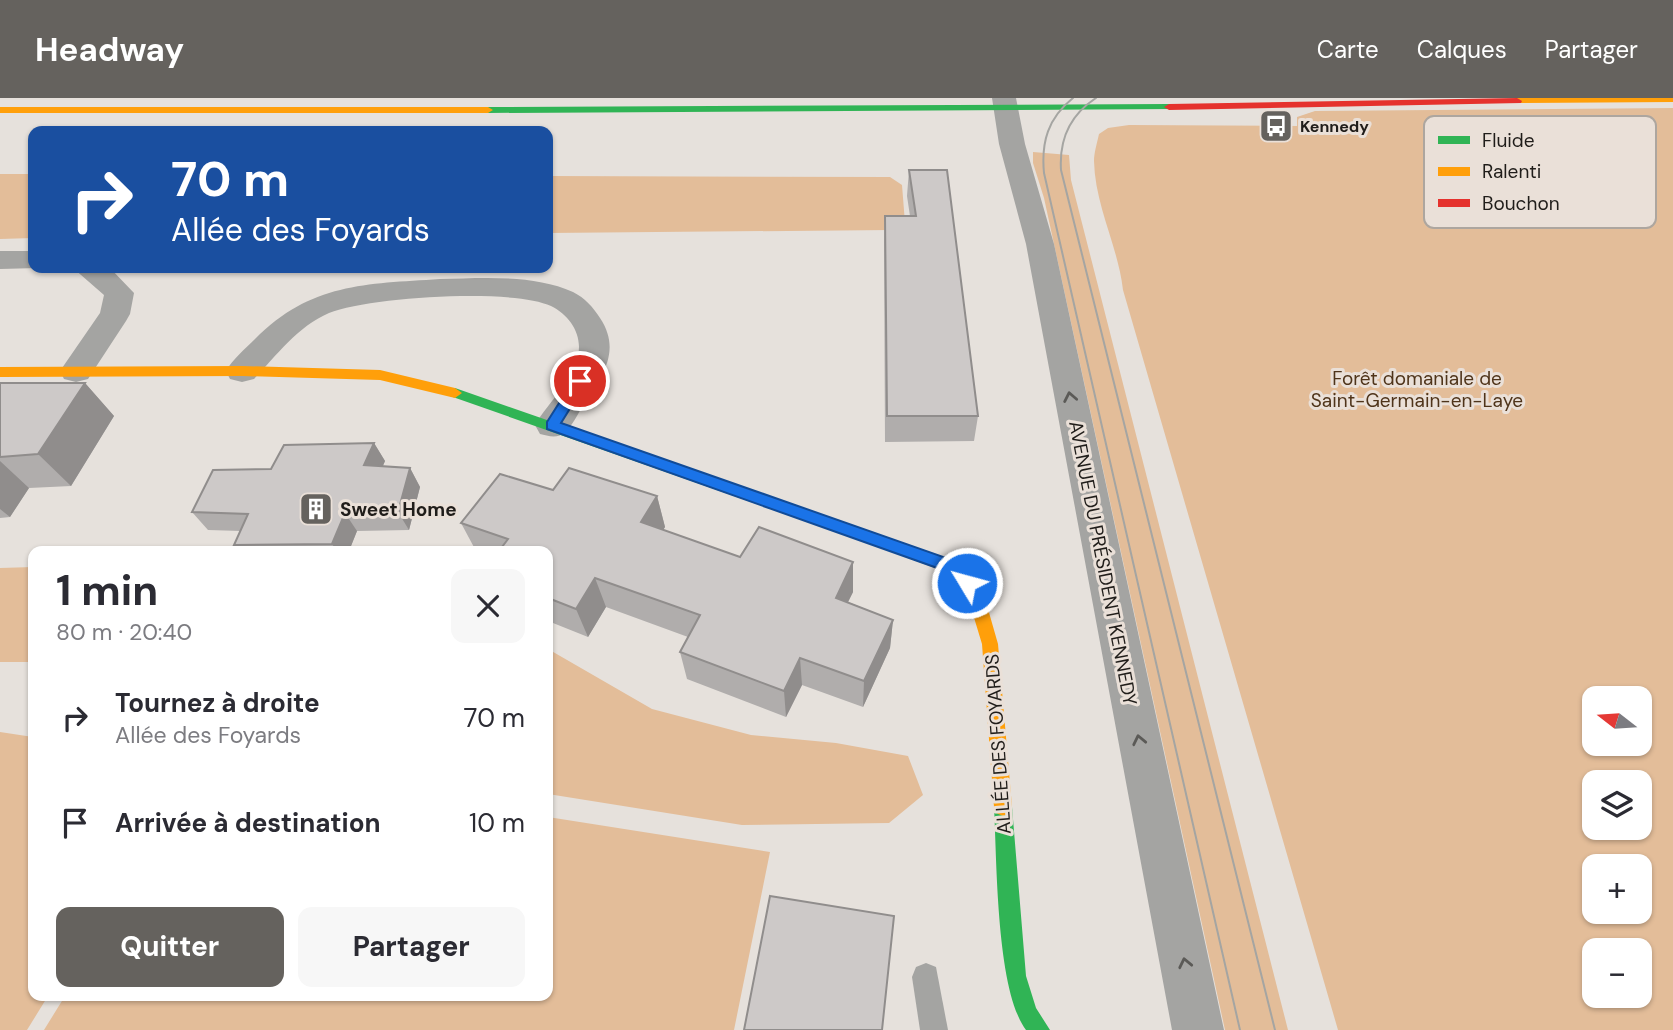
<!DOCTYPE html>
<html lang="fr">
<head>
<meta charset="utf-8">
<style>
	:root { --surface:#fff; --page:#f7f7f7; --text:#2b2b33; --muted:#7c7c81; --accent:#65625e }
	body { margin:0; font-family:"DM Sans",sans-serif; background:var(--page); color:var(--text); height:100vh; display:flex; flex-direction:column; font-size:26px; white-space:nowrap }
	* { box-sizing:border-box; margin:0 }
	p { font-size:23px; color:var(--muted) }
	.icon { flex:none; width:38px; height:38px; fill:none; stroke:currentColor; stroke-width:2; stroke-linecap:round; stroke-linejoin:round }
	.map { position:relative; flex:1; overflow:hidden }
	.details { position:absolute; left:28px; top:448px; width:525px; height:455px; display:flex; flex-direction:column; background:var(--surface); border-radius:14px; box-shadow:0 2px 5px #0004 }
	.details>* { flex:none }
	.guide { position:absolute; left:28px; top:28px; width:525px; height:147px; border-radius:14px; box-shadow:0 2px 5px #0004; background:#1a4fa0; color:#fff; overflow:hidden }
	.needle { width:46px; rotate:287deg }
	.tools { position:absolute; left:1582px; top:588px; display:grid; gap:14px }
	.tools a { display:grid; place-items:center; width:70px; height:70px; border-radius:14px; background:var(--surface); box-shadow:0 2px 5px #0004; font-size:35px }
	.pin { position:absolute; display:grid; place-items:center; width:60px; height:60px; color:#fff; margin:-30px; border:4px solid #fff; border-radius:50%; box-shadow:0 2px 7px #0007 }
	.me { position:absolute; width:77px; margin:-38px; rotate:307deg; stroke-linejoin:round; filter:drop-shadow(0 0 5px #0008) }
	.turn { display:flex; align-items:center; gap:24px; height:147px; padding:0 28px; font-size:32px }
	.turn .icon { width:91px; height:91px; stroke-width:2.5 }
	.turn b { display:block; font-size:49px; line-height:60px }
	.round { display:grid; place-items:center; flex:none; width:74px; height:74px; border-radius:14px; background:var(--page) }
	.overview { display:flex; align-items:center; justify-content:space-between; height:119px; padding:0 28px }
	h1 { font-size:42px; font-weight:700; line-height:52px }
	.action { display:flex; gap:14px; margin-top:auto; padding:14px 28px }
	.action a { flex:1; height:80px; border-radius:14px; background:var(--accent); color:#fff; font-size:28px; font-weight:700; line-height:80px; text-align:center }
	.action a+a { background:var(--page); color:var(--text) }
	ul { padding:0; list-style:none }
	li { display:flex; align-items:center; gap:21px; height:105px; padding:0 28px }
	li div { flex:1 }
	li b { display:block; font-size:26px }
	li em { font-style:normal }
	header { display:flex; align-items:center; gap:42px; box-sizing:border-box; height:98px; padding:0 35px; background:var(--accent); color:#fff }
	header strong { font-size:33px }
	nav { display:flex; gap:38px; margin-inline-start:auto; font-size:24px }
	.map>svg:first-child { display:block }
	.green { fill:#e3bd99; fill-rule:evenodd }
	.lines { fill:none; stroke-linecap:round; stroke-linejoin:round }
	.lane { fill:#a4a4a2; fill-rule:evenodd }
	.street { fill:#a4a4a2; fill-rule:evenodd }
	.fast { fill:#30b455; fill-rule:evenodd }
	.slow { fill:#ff9f0a; fill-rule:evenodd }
	.jam { fill:#e5322d; fill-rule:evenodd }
	.tram { stroke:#a5a5a2; stroke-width:2 }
	.wall { fill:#b0adac }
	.shaded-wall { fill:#908d8c }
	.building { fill:#cdc9c8; stroke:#908d8c; stroke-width:2 }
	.oneway { stroke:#5b5a57 }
	.route { fill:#1a73e8; stroke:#114b97; stroke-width:2 }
	.labels { text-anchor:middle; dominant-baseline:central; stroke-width:6; stroke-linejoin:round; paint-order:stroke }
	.far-poi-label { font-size:16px; font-weight:bold; fill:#201d1a; stroke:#eae0d8; text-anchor:start }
	.park-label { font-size:19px; fill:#4f341a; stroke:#eae0d8 }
	.poi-label { font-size:19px; font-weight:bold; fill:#201d1a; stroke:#eae0d8; text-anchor:start }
	.street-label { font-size:19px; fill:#201d1a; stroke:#eae0d8 }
	.key { fill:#eae0d8; stroke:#ada69f; stroke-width:2 }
	.key-label { font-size:19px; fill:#201d1a }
</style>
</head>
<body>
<header>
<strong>Headway</strong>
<nav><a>Carte</a><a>Calques</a><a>Partager</a></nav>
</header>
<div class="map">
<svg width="1673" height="932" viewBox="0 0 1673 932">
	<rect width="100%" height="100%" fill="#e6e1dc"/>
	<!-- green -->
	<path class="green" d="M1673,10V932H1338L1123,192C1118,148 1095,108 1094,63C1094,55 1097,45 1099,36L1108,30L1129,27L1297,28V19L1315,13ZM1594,600H1640V646H1594ZM1594,684H1640V730H1594ZM1594,768H1640V814H1594ZM1594,852H1640V898H1594Z
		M1033,54L1069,57L1071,82L1288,932H1225L1044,100L1033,65Z
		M0,76H33V140L0,141Z
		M548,78L890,79L902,87L905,125L891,132L548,135Z
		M33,469V564H0V470Z
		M548,551L652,611L751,637L836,645L908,658L923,697L889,725L742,727L548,696Z
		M0,634L33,639V898H48L27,932H0Z
		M548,719L770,754L734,932H44L65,898H548Z"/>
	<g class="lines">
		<!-- lane -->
		<path class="lane" d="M926,865L936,869L948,932H920L912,879L916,869Z"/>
		<!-- street -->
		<path class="street" d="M992,0H1016L1025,46L1054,146L1224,932H1172L1026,146L999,46Z
			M0,153H33V170H38L0,171Z
			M73,170H110L134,195L130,216L126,223L88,281L76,284L64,281L60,273L100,215L104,197Z
			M440,181C482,180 534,176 573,194C585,200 593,209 600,220C622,253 602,279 583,307C578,316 572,328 565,334C558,341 548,338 540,336L535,327C548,304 579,278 579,249C579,231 567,216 551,208C513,190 369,199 329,215C298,228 276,258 254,281L242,284L230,281L226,273C233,261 245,251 255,241C311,185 365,186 440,181Z"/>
		<!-- fast -->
		<path class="fast" d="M1169,6L1174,9L1173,11L488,15L483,12L488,9Z
			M455,290L892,442L895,446L892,450H882L450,298L448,295L450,292Z
			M1003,700L1010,703L1012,709L1026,878L1036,910L1050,932H1026C996,892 997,762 994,709L996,703Z"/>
		<!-- slow -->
		<path class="slow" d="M1517,0H1673V4L1513,5L1512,3Z
			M0,9H488L493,12L488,15H0Z
			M242,268L380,272L455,290L462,295L455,300L380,282L242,278L0,279V269Z
			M887,440L952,462L970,480L988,511L998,546L1012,709L1010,715L1003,718L996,715L994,709L982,546L972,513L958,490L940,472L882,450L879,446L882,442Z"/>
		<!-- jam -->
		<path class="jam" d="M1517,0L1522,3L1521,5L1169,12L1164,9L1169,6Z"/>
		<!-- tram -->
		<path class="tram" d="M1073,0C1048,20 1041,44 1044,75L1240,932
			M1096,0C1070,17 1059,41 1061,72L1275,932"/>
	</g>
	<!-- wall -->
	<path class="wall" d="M909,72L978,318L974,343L885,344L884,144L885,118H910L907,98Z
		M0,285H85L114,318L71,388L29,390L10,419L0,420Z
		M374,345L385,363L383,368L410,370L420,389L409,432L357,433L349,453H239L234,447L241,433L208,432L192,414L271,371Z
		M657,398L665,429L663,432L740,459L853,464V494L848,504L893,522L890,550L863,609L802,587L786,619L687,581L680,554L688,539L606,509L588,539L548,523V453H476L461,425Z"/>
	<!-- shaded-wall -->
	<path class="shaded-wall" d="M85,285L114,318L71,388L38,356Z
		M374,345L385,363L375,385L364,367Z
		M0,363L29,390L10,419L0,411Z
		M410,370L420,389L409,432L398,414Z
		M657,398L665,429L650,454L641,424Z
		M345,415L357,433L349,453H337L332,446Z
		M853,464V494L836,528V500Z
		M595,480L606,509L588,539L576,511Z
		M893,522L890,550L863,609L864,583Z
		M800,560L802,587L786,619L784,593Z"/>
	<!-- building -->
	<path class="building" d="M909,72H947L978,318H887L885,118H916Z
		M0,285H85L38,356L0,359Z
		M374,345L364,367L410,370L398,414L345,415L332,446L234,447L248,416L192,414L213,372L271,371L284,347Z
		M569,370L657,398L641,424L740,459L759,429L853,464L836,500L893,522L864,583L800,560L784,593L680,554L700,517L595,480L576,511L548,500V453H499L508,441L461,425L500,376L553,392Z
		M770,798L894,818L882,932H744Z"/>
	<!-- one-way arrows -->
	<defs><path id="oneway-chevron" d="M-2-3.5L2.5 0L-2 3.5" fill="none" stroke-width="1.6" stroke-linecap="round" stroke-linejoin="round" transform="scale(1.75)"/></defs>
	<g class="oneway">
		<use href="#oneway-chevron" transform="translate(1070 299) rotate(-101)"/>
		<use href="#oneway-chevron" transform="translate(1139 642) rotate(-102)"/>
		<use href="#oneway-chevron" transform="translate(1185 865) rotate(-102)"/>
	</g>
	<!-- route -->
	<path class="route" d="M580,279L587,283L561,325L952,462L975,485L973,490H962L940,471L547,331V324L575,280Z"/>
	<!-- icons -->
	<defs>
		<symbol id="bus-square" viewBox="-11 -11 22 22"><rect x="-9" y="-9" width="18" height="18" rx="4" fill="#65625e" stroke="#eae0d8"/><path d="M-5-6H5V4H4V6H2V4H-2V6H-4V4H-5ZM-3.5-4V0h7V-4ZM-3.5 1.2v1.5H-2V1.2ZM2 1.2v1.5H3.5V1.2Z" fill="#fff"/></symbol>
		<symbol id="building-square" viewBox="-11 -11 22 22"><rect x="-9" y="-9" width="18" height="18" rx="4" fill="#65625e" stroke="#eae0d8"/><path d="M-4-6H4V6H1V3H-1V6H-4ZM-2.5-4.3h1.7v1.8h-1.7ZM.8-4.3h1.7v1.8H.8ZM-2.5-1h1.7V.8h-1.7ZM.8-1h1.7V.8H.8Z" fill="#fff"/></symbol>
	</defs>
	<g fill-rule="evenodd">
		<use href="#bus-square" x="1257" y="9" width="38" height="38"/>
		<use href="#building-square" x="297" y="392" width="38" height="38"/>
	</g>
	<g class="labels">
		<!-- far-poi labels -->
		<g class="far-poi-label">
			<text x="1300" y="28">Kennedy</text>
		</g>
		<!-- park labels -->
		<g class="park-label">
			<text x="1417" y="280">Forêt domaniale de<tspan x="1417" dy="22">Saint-Germain-en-Laye</tspan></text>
		</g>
		<!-- poi labels -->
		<g class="poi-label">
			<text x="340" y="411">Sweet Home</text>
		</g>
		<!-- street labels -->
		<g class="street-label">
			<text transform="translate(1103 465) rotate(79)">AVENUE DU PRÉSIDENT KENNEDY</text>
			<text transform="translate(998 646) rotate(-94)">ALLÉE DES FOYARDS</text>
		</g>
	</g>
	<!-- legend -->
	<rect x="1424" y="18" width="232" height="112" rx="10" class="key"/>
	<rect x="1438" y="38" width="32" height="8" fill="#30b455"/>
	<rect x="1438" y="69" width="32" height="9" fill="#ff9f0a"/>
	<rect x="1438" y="101" width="32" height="8" fill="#e5322d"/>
	<g class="key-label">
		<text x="1482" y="49">Fluide</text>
		<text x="1482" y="80">Ralenti</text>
		<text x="1482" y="112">Bouchon</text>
	</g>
</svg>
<div class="tools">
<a><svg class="needle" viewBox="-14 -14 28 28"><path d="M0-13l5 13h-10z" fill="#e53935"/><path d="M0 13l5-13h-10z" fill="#7c7c81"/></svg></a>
<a><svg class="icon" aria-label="layers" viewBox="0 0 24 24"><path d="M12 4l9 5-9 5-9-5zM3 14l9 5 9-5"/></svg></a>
<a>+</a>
<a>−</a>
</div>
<div class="pin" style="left:580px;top:283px;background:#d93025"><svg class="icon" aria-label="arrive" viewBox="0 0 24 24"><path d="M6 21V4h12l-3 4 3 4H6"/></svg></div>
<svg class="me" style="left:967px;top:485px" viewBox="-20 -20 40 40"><circle r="17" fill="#1a73e8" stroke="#fff" stroke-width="3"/><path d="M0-11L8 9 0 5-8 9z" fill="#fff"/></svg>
<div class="guide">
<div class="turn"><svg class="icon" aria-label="right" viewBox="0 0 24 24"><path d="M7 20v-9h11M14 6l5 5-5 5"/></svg><div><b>70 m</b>Allée des Foyards</div></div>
</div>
<section class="details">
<div class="overview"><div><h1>1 min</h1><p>80 m · 20:40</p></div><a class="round"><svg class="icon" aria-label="close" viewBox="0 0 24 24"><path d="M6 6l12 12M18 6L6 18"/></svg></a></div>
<ul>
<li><svg class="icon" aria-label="right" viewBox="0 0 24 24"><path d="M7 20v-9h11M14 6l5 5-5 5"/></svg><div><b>Tournez à droite</b><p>Allée des Foyards</p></div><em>70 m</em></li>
<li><svg class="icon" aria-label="arrive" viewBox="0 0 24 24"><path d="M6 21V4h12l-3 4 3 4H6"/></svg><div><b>Arrivée à destination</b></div><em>10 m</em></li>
</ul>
<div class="action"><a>Quitter</a><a>Partager</a></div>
</section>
</div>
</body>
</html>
